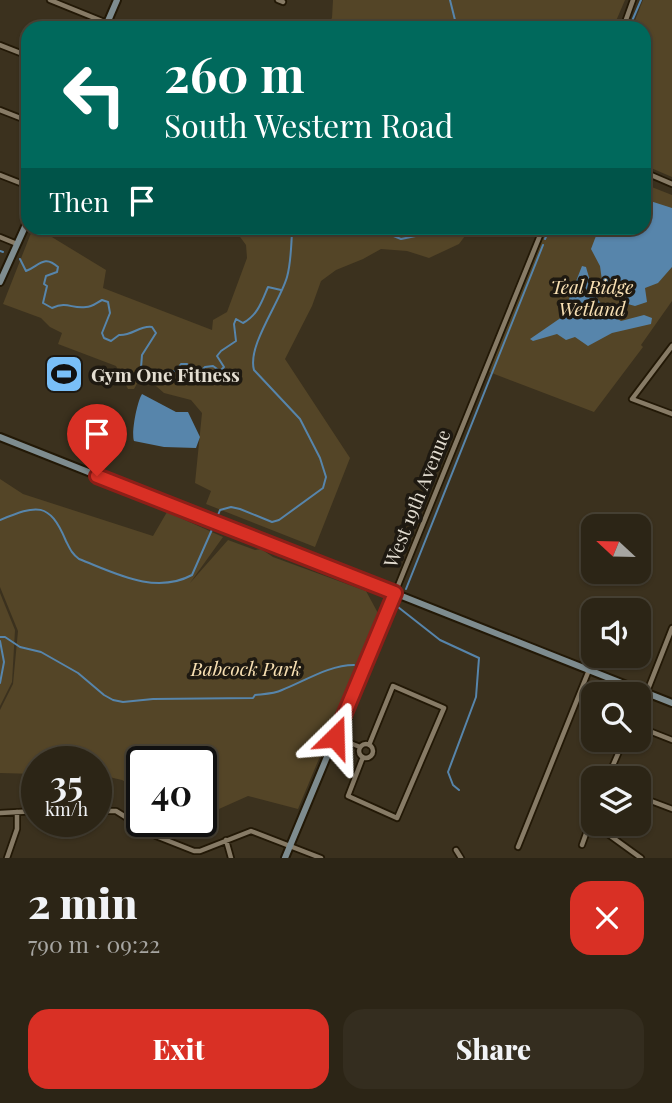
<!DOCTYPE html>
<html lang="en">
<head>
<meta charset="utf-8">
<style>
	:root { --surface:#2c2516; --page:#342d1f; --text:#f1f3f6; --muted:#a6a5a1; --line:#484235; --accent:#d93025 }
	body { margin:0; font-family:"Playfair Display",serif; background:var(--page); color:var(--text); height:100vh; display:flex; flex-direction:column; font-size:26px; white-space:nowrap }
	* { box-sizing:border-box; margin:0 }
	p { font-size:23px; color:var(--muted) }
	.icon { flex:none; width:38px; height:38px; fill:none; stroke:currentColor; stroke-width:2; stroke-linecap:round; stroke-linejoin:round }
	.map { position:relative; height:858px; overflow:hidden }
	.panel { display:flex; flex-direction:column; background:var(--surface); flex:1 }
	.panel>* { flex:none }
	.hud { position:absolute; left:21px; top:21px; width:630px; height:214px; border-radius:21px; box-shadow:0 2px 5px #0004,0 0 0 2px var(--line); background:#00695c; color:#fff; overflow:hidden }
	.needle { width:46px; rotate:292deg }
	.buttons { position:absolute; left:581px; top:514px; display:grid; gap:14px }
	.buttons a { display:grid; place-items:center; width:70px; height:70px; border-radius:14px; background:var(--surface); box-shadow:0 2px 5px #0004,0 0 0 2px var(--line); font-size:35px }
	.speed { position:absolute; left:21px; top:746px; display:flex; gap:14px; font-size:35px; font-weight:700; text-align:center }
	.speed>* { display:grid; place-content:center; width:91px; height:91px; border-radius:50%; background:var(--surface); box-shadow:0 2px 5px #0004,0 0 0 2px var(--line); line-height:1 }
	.speed small { font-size:18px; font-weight:400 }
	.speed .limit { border:4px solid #111; border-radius:10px; background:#fff; color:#111 }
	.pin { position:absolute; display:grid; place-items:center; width:60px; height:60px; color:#fff; margin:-72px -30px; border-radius:50% 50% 50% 0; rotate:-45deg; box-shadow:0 0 7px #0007 }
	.pin .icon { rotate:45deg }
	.me { position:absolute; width:77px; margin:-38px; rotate:22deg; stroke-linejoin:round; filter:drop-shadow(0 0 5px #0008) }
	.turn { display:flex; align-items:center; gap:24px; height:147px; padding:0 28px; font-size:32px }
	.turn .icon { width:91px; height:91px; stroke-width:2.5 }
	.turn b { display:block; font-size:49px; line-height:60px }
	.then { display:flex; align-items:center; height:66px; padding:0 28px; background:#0003; gap:14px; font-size:26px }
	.round { display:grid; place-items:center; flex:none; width:74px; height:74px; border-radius:21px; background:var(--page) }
	.overview { display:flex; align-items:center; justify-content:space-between; height:119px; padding:0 28px }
	h1 { font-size:42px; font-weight:800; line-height:52px }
	.action { display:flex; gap:14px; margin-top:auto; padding:14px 28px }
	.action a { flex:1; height:80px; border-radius:21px; background:var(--accent); color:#fff; font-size:28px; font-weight:800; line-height:80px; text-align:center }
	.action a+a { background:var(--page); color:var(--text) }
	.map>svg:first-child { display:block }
	.green { fill:#544527 }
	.water { fill:#5785ab }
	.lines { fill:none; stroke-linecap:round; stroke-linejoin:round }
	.stream { stroke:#5785ab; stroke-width:2 }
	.street-casing { stroke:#221806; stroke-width:8 }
	.secondary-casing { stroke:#221806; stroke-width:10 }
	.street { stroke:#877b66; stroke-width:4.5 }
	.secondary { stroke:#7e8c8f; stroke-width:6 }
	.route-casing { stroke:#8d1f18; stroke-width:18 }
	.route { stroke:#d93025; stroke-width:12 }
	.labels { text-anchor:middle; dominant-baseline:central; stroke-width:7; stroke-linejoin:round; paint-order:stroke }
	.park-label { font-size:19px; font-style:italic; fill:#f8e0b3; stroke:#1e1911 }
	.poi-label { font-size:19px; font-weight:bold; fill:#e4ded2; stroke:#1e1911; text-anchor:start }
	.street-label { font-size:19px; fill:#e4ded2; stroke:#1e1911 }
</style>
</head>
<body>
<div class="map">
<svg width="672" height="858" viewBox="0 0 672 858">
	<rect width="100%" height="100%" fill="#3b311e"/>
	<!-- green -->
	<path class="green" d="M333,0H625L613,28H324L332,18Z
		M643,0H672V177L644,165V28H632Z
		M644,184L672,195V301L641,345L643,347L594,412L489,372L547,228H644Z
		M33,228H37L106,270L103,288L212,330L213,320L227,312L247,258L246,245L235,230L243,228H471L459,244L429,258L407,251L381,249L363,259L336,270L321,281L312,306L285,359L350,458L315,547L206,504L211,491L195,483L202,413L191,400L164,393L156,386L139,380L134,389H128L116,366L58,344L62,333L50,327L41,318L3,304Z
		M0,479L23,494L153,536L167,512L223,537L190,583L228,540L255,550L261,549L273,557L366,591L379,615L298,809L248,796L201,817V761H142V791L122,780L96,774V761H37V774L0,773V710L13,684L18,631L0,587Z
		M0,593L15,630L12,682L0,706Z"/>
	<!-- water -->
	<path class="water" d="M644,199L672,208V267L658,283L645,288L647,302L635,306L624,303L623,296L614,290L610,294L603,288L600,266L591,249L599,228H621L625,233L635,234L639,231L640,228H644Z
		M582,266L586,267C593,291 598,308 621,321L644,315L652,318L651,324L612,333L588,346L575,337L566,340L557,334L533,341L530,339L562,317Z
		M142,394L176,412H188L200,437L196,448L164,447L134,441C131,433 137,402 142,394Z"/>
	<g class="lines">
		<!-- stream -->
		<path class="stream" d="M450,0L457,28
			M629,28L641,0
			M374,228L401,239L455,228
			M545,239L550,228
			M0,251L3,252
			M20,259L26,271C39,266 44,254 58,267L57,272L46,276L44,284L47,286L43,303L52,308C68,301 71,309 86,307C92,307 96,303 102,300L108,302L110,313L102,333L104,338L111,341L119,335C132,336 140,325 152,327L156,333L142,355L141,368L154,372L176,371L181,364H187L192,370L200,372L205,367L213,366L220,371L224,367L217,356L221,351L236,341L234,324L236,319L243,323C258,315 262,301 268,287L281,290
			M0,520C37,505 49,501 66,541C70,549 72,554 79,559C115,573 155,595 192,575L214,525
			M216,520L220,510L231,507L240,509L272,522L279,520L323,488L326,477L320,458L300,419L254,370C247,346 280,302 287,277C291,263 291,247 292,233L296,228
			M406,589L543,245
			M398,607L440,640L479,658L476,697L448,772L453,785L459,790
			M0,637H5L20,647L41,652L78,673L104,695L113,700L123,702L153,699L253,698L255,695C264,694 274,694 282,690C305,681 329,665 354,665
			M0,641L4,662L0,683"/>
		<defs>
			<path id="street" d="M50,0L107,23
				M278,0L283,2
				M623,28L633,0
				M0,45L28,56
				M0,110L28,121
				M644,172L672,184
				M0,175L28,186
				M0,237L17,244
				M672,346L632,399L672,414
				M395,593L543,228
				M639,712L672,628
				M639,727L672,740
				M335,737L360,747
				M359 751a7 7 0 1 1 14 0a7 7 0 1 1-14 0Z
				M363,757L348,796L397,818L444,708L393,686L369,745
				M609,773L624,779
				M607,779L624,740
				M639,789L651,801L672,809
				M96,811H116L156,836L194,851H200L251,831L321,858
				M0,813L37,811
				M594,824L641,858
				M226,840L231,858
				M582,845L593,814
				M518,847L589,670
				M456,850L461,858
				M7,858L17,829V812"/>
			<path id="secondary" d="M105,28L117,0
				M0,282L28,220
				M0,437L672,703
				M285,858L395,593"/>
		</defs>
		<!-- street casing -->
		<use href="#street" class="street-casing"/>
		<!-- secondary casing -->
		<use href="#secondary" class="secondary-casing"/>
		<!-- street -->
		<use href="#street" class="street"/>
		<!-- secondary -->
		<use href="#secondary" class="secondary"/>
	</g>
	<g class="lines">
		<defs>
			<path id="route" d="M97,476L395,593L335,737"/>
		</defs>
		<!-- route casing -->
		<use href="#route" class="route-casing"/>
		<!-- route -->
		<use href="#route" class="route"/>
	</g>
	<!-- icons -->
	<defs>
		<symbol id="stadium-square" viewBox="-11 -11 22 22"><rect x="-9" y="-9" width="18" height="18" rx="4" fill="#79bff8" stroke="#1e1911"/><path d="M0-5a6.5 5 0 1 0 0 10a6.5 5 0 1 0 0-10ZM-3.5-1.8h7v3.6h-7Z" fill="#111"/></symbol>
	</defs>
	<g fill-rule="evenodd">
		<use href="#stadium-square" x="42" y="352" width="44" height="44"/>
	</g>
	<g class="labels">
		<!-- park labels -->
		<g class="park-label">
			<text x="592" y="286">Teal Ridge<tspan x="592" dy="22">Wetland</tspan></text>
			<text x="246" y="668">Babcock Park</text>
		</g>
		<!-- poi labels -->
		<g class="poi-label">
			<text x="91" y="374">Gym One Fitness</text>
		</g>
		<!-- street labels -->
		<g class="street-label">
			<text transform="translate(416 498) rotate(-68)">West 19th Avenue</text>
		</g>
	</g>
</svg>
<div class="buttons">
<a><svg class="needle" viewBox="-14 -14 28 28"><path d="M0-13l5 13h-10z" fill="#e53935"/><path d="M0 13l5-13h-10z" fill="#a6a5a1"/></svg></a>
<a><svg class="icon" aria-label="sound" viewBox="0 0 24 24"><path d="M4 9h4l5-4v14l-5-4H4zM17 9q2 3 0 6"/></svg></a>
<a><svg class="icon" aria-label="search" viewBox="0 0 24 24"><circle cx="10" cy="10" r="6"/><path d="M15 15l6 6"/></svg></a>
<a><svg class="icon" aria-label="layers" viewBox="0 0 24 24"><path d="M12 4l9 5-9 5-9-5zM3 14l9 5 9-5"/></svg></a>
</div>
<div class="speed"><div>35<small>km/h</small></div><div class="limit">40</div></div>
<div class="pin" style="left:97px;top:476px;background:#d93025"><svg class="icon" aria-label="arrive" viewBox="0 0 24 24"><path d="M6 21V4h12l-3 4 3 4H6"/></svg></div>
<svg class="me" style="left:335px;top:737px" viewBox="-20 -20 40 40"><path d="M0-17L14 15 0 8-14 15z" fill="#d93025" stroke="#fff" stroke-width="4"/></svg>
<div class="hud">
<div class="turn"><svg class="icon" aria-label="left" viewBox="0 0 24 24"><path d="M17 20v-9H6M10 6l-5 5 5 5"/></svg><div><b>260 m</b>South Western Road</div></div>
<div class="then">Then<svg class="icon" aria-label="arrive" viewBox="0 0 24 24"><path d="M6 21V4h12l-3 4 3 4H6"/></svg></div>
</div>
</div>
<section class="panel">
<div class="overview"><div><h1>2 min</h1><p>790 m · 09:22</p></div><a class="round" style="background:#d93025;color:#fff"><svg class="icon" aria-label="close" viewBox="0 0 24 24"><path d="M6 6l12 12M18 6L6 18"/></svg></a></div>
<div class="action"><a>Exit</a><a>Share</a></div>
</section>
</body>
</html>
